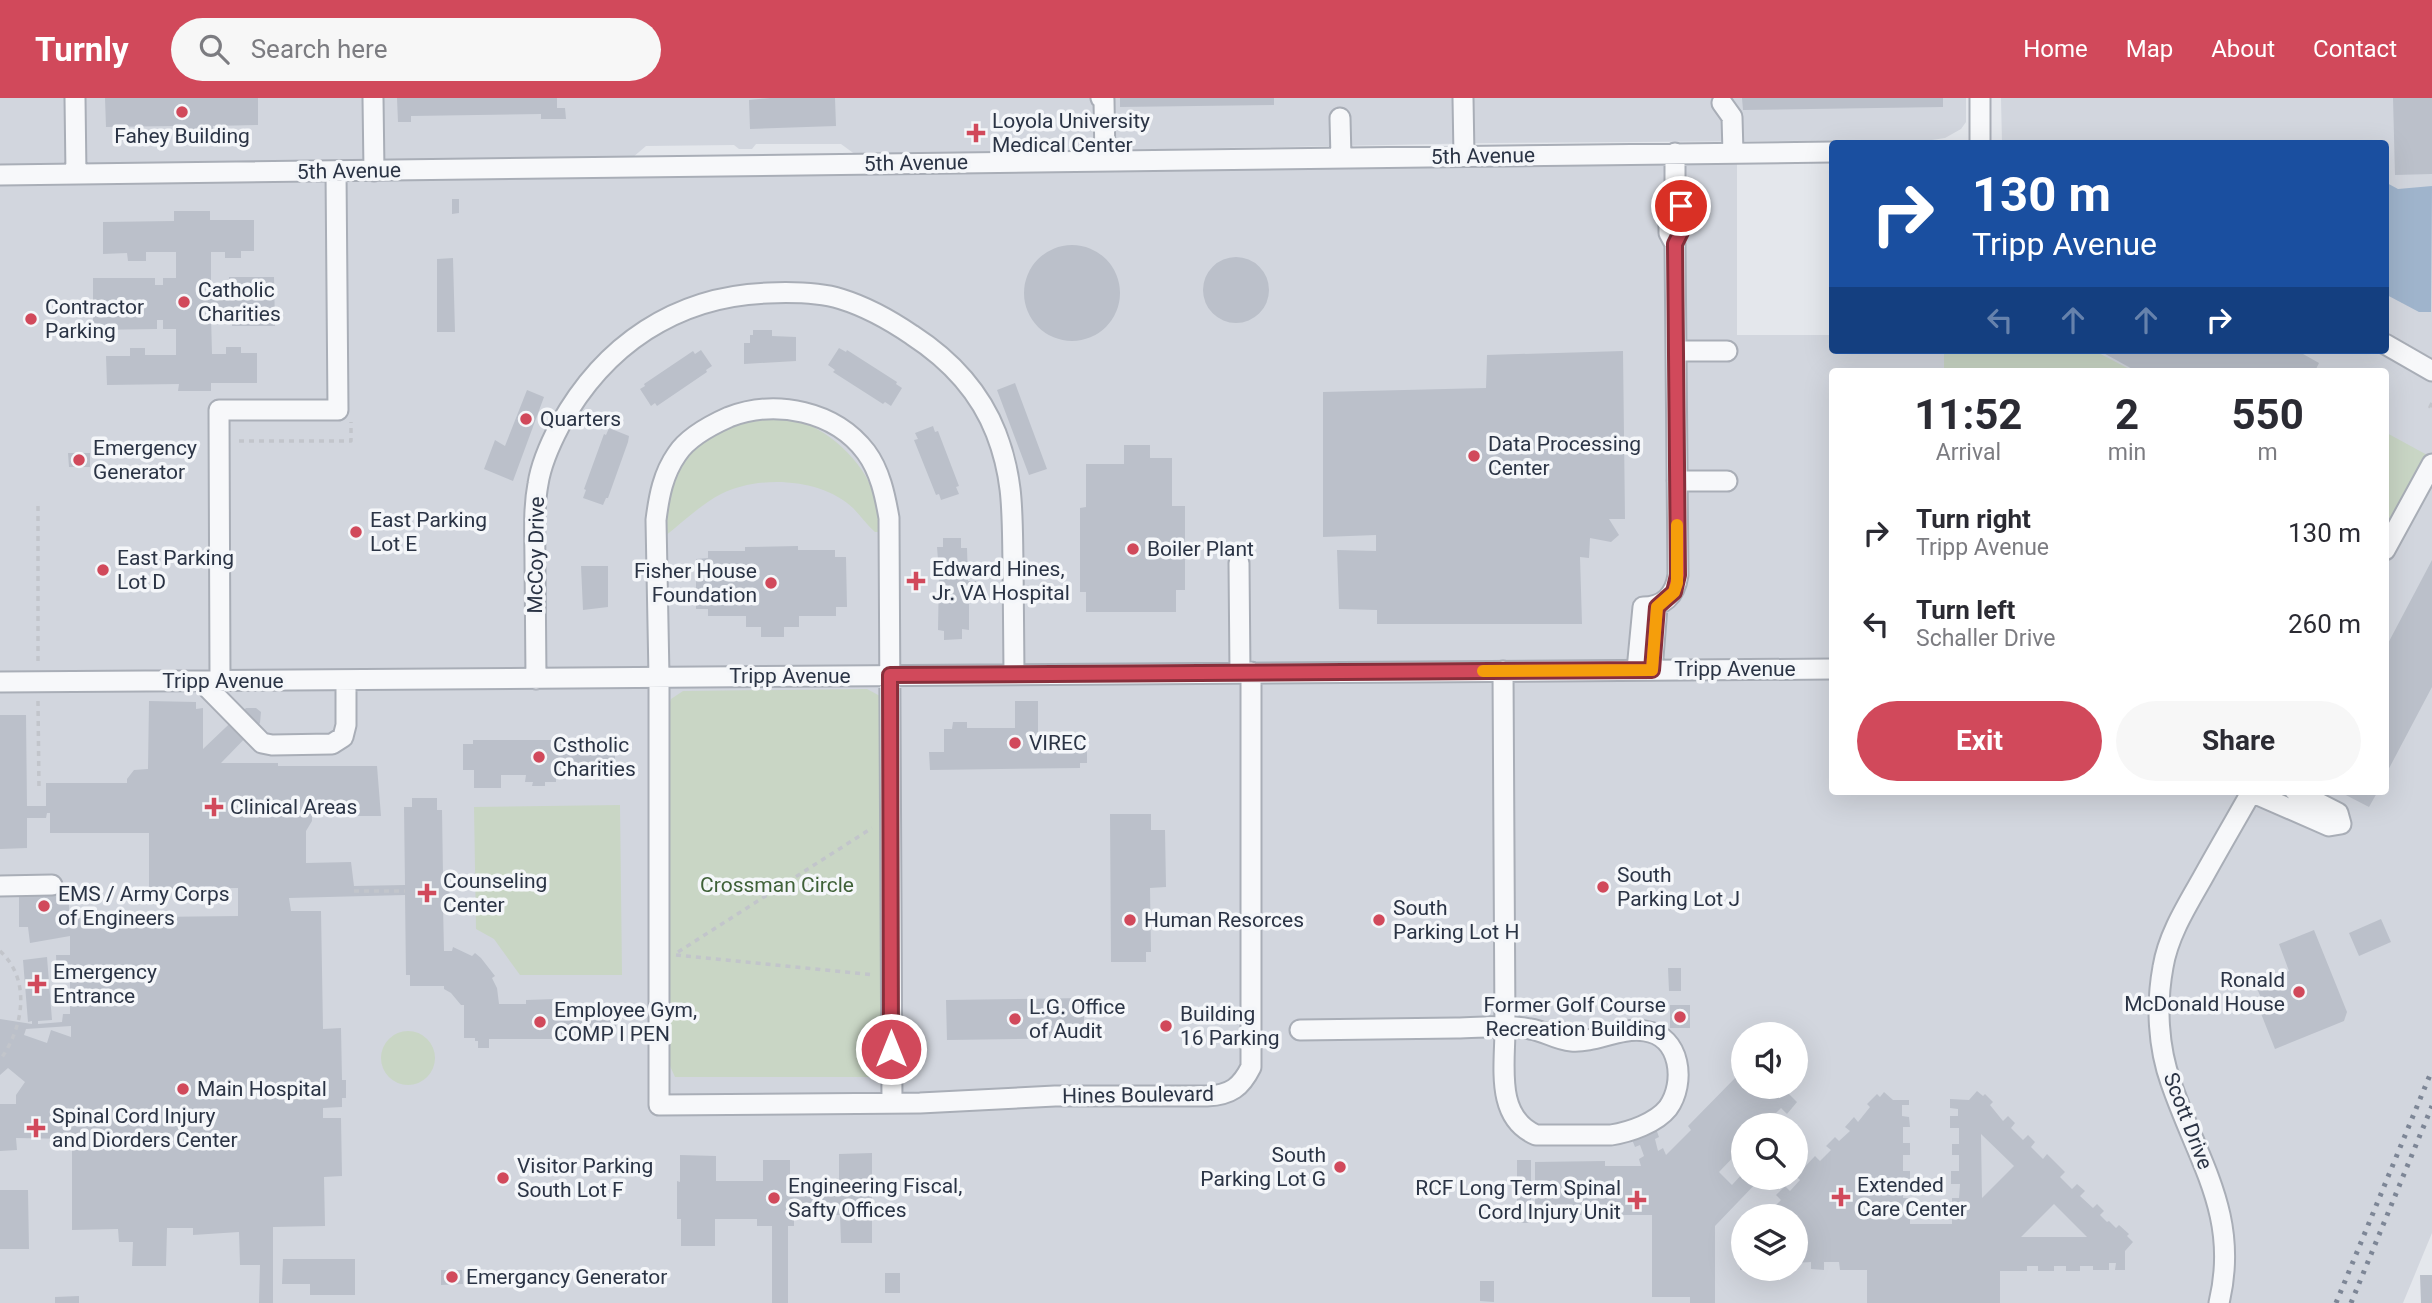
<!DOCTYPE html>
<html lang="en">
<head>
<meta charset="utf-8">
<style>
	:root { --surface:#fff; --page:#f7f7f7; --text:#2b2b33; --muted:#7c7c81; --accent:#d1495b }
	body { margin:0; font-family:Roboto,sans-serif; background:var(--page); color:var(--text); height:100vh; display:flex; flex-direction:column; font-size:26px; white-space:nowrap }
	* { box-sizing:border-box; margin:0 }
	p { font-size:23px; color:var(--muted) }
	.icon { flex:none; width:38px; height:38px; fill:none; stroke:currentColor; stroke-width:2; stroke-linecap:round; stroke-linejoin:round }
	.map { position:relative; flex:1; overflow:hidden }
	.sheet { position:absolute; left:1829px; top:270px; width:560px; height:427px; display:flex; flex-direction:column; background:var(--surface); border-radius:7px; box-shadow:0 7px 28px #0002 }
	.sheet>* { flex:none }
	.guide { position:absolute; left:1829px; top:42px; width:560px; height:214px; border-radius:7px; box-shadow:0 7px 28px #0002; background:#1a4fa0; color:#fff; overflow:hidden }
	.buttons { position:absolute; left:1731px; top:924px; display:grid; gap:14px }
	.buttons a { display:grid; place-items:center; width:77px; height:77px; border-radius:50%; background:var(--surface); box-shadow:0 7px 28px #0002; font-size:35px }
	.pin { position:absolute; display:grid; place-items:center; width:60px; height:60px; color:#fff; margin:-30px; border:4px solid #fff; border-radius:50%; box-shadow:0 2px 7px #0007 }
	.me { position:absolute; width:77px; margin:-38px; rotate:0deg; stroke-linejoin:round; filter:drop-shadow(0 0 5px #0008) }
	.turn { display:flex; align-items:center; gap:24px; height:147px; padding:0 28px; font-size:32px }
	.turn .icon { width:91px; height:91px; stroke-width:2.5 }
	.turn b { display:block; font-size:49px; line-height:60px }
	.lanes { display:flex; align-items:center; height:66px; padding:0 28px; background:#0003; justify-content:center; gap:35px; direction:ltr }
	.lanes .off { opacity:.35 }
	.eta { display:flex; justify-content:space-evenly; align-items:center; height:119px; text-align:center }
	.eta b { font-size:42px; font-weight:700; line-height:49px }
	.button { display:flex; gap:14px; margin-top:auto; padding:14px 28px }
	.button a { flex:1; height:80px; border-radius:42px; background:var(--accent); color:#fff; font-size:28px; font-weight:700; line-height:80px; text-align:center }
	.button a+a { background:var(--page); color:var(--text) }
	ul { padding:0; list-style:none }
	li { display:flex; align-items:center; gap:21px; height:91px; padding:0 28px }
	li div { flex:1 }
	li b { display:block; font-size:26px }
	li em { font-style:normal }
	header { display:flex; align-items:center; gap:42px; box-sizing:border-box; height:98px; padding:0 35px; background:var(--accent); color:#fff }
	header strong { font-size:33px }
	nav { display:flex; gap:38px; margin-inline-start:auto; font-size:24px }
	.search { width:490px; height:63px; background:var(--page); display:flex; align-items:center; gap:18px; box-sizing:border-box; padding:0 24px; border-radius:38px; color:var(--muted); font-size:26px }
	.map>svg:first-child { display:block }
	.built { fill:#d2d6de; fill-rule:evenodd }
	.green { fill:#c9d6c5 }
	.water { fill:#9fb4cc }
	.building { fill:#bbc0ca; fill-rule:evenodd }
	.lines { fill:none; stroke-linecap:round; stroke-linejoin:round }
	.minor-casing { stroke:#a9aeb7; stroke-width:23 }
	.path { stroke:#c2c5cb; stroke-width:3.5; stroke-dasharray:5 5; stroke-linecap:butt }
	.minor { stroke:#f7f8fa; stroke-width:19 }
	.rail { stroke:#7d8696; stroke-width:5; stroke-dasharray:3.5 7; stroke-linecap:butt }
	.route-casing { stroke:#882f3b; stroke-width:18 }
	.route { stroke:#d1495b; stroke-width:12 }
	.slow { stroke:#f59e0b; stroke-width:12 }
	.poi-dot { fill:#d1495b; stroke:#f4f6f9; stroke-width:2.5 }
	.labels { text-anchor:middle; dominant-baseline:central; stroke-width:7; stroke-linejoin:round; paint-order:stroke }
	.poi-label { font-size:21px; fill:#2b3445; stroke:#f4f6f9; text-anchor:start }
	.street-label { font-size:21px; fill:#2b3445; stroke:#f4f6f9 }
	.park-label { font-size:21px; fill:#3f6138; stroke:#f4f6f9 }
</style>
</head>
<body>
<header>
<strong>Turnly</strong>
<div class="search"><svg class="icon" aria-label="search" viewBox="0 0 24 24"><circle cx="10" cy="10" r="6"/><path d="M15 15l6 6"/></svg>Search here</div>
<nav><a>Home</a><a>Map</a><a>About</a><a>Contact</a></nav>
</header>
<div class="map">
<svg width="2432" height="1205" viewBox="0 0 2432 1205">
	<rect width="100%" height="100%" fill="#e4e7ec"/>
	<!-- built -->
	<path class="built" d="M0,0H1966V24L1961,31L1945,40L1932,42L1489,45L856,57L841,46H756L752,51H739L734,47L646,48L632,60L0,69Z
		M2001,0H2432V1135L2403,1205H0V88L1737,65V237H1832V252H2385V46L2002,45ZM1832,273H2385V693H1832ZM1743,936H1796V989H1743ZM1743,1027H1796V1080H1743ZM1743,1118H1796V1171H1743Z"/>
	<!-- green -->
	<path class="green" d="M1944,252H2093L2133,273H1944Z
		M773,320C783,321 796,321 805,325C846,343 884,386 879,434H875C867,427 861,418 853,410C821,380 759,377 721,396C700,407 683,424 665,438C664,429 663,419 663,410C666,374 706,332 740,324C751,321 762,321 773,320Z
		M2385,334L2429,358L2385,439Z
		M867,591L880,598L884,973L877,979H675L670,968L668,610L671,601L683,593Z
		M620,707L622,877H520L494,841L476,831L474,709Z
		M381 960a27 27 0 1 1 54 0a27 27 0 1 1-54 0Z"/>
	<!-- water -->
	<path class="water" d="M2385,84L2398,91L2432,88L2431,214H2419L2385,196Z"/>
	<!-- building -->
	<path class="building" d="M105,0H258V27L213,28V37L178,38L177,28L106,29Z
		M397,0H557V10H565L566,21H541V16L411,18V24H398Z
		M770,0H835L836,28L750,31L749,2Z
		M1120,0H1274V7L1120,9Z
		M1742,0H1943V9L1743,12Z
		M2393,0H2432V76L2395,77Z
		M452,101H459V115L452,116Z
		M174,113H210V122H254V153H241V160H225V154H211V190L229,189V179H274L275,228H232V218H211L212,256H226V249H241V255H257V285H211V293H178L179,286L107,287L106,258H130V250H145V257H176V231H163V222H157V231L93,232V180H155V187H163V180H176V154H146V163H128L127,155L103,156V124L174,123Z
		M1024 195a48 48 0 1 1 96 0a48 48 0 1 1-96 0Z
		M1203 192a33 33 0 1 1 66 0a33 33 0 1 1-66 0Z
		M453,160L455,234H437V161Z
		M753,232H772V238L796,239V263L744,266V245H750V237H753Z
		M839,250L846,254L847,252L897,284L896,286L902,290L891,308L885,304L883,306L833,274L835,272L828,267Z
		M701,252L712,268L706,272L707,274L657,308L655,305L651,308L640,291L645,288L644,286L693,253L695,256Z
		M2098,252H2296L2319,265L2315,273H2136Z
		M1623,253L1625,421H1609L1619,437L1611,444L1590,440L1589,460L1580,459L1582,526H1377V512L1339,511L1337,452L1376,453V437L1323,439V294L1486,290L1487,257Z
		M1015,285L1047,371L1029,377L997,292Z
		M527,292L544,299L513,383L484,371L495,342L505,348Z
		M933,328L935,334L938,333L959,388L956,389L959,396L941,402L939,396L936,397L914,342L918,341L915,335Z
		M609,330L629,338L628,344L608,400H606L603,407L583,400L586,392L584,391L604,336L606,337Z
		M1124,347H1150V360H1172V408H1185V492H1176V514H1086V494H1080V410L1086,409V366H1124Z
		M68,355H90V369H69Z
		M943,440H961V450H967L968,483H976V498H969V532L962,531V541L944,542V533L938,532L939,474L937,449H943Z
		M798,448V452H835V459H846L847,509H836V518H799V529H784V539H761V529H746V518H708V511H696V461L708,460V453H745V449Z
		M2432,462V589L2385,678V551Z
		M581,468H608V509L583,512Z
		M149,603L196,604V611L203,610V651L246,610H256L261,614L260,625L221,665H278V668H377L381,718H312V723L306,733V765L351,764L354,788L405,787L404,709H412V700H437V712H442L443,778H449L450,806L443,807L444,853H452L453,849L472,858L475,855L481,860L495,878L492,880L497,890L499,906H526V902L555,901V906H607L606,911H616V937L607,938V941H489V950H478V943H475V940H464V907H461L451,895L444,891V888H410V877H406L405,797L289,800L291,813H321L323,931L341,930L342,982H346V1000H342V1009L323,1010V1020H341L342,1078L324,1079L325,1128L273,1129V1205H259L260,1167H240L239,1134L193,1137V1130H167L166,1168H132L133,1144H119L118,1131L72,1132V1041L16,1040L17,1052L0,1053V1006H16V997L25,984L8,970L0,977V921L32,926V923L28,924L23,862L47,859L52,922L38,923V926L62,924L63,916H70V881H57L56,857H70V838L30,845L28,829H19V796H69V820L238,818V790L149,791V735H50V715H47L46,720H27V750L0,751V617H26L27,708H46V685H127V681L134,672L148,671ZM71,928V939L51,932L47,945L24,937L26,931Z
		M1015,603H1038V636L1087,635V665H1080V670L930,672L929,654H944V631H952L953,624H967V630H1015Z
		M473,642H606V646H615V672H605V677H556V684H545V688H532L533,684H525L526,677H501V690H474V672H463V646H473Z
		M2338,693H2378L2369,709Z
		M1110,716H1151V732H1165L1166,789L1150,790L1151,854H1146V864H1111Z
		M2381,821L2391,844L2359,858L2349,835Z
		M2314,832L2347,914L2344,923L2275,951L2260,913L2270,909L2268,904L2261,900L2256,888L2260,878L2268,874L2276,878L2289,873L2279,846Z
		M1668,870H1681V893H1669Z
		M1084,900V940L947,942L946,902Z
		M1670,907H1690V930H1670Z
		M1738,977L1743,982V989H1750L1760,999L1765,994L1759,989H1791L1787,994L1797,1004L1787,1016L1781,1010L1764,1027H1743V1049L1719,1074L1732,1087L1743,1075V1080H1761L1715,1128V1205H1690V1199H1652V1117H1549L1550,1123L1535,1124V1064L1605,1063V1068H1641L1639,1061L1644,1058L1640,1047L1635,1049L1625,1024L1650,1014L1659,1039L1655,1041L1658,1053L1663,1050L1666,1057L1691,1032L1688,1028Z
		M1977,993L1983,998L1985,996L1993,1004L1990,1007L2003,1023L2008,1018L2015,1025L2011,1030L2023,1042L2028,1037L2035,1044L2031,1049L2043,1061L2047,1056L2065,1074L2060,1079L2072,1091L2077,1086L2085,1093L2080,1098L2093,1110L2097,1106L2104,1113L2100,1117L2107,1124L2109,1123L2116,1130L2119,1127L2129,1136L2127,1138L2133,1144L2125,1153V1172H2115L2116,1165H2109V1172H2093V1168H2080V1173H2066V1168H2054V1173H2038V1168H2027V1173H2000V1205H1867V1172H1840L1839,1164H1824V1172L1811,1171V1164L1796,1165V1118L1757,1117L1766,1108L1771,1112L1781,1102L1776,1097L1785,1088L1790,1093L1800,1082L1796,1078L1815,1058L1820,1063L1831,1052L1826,1048L1835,1039L1839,1043L1850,1033L1845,1029L1854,1019L1858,1024L1870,1009L1867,1006L1877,996L1880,999L1884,994L1893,1002H1909V1007H1902V1018L1909,1019L1910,1029H1903V1045H1910V1057H1903V1073H1910V1084H1903V1100H1910V1126H1952V1100H1959L1960,1086H1951V1073H1959V1057H1952V1046H1959V1030H1950V1018H1958V1011L1950,1010V1001L1969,1002ZM1981,1036L2014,1068L1982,1100ZM2054,1106L2087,1139H2021Z
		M872,1055V1145H841L840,1117H794V1128H788V1205H772V1128H757V1121H715V1148H681V1121H677V1083L680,1084V1057L716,1058V1083H763V1062H790V1082H839V1056Z
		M1517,1062H1531V1125H1517Z
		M0,1092H28L29,1151H0Z
		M1743,1132V1172H1740L1741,1156L1733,1148L1738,1143L1735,1140Z
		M283,1161H355V1197H310V1186H282Z
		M441,1172H462L463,1186L441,1187Z
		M885,1175H900V1195H885Z
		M2420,1177H2432V1205H2421Z
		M1480,1183H1494V1204L1480,1203Z
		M79,1198V1205H55V1199Z"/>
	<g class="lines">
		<defs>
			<path id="minor" d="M75,0L76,76
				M373,0L374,73
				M1101,0L1104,2L1105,63
				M1463,0L1464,58
				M1980,0V46
				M1722,5L1732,19L1733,55
				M1340,20L1341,60
				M0,77L1832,54
				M2385,246L2432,273
				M1676,253H1727
				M1677,383H1727
				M2385,452L2432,366
				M1239,465L1240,575
				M1637,572L1643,509C1663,509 1675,498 1678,477L1675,146L1669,135V109L1675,100V55
				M1652,572L1657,509
				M536,581C536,542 535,504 535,465C535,439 533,412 538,386C541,366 551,344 560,327C604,247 676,198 768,195C792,194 818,194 841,201C867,209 890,222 912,237C949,261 980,294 996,335C1014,381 1012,417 1013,465C1013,502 1014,539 1014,576
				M201,583L262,645L272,647L332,646L343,639L346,627V582
				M220,583L219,312H338L336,73
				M0,584L1832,571
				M2251,694L2329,728L2341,726L2338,715L2295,693
				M0,788L52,787
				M1300,932C1352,931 1404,931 1456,930C1479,930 1507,926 1530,931C1545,933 1556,942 1571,943C1596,945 1619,929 1645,933C1681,938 1686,985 1668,1010C1656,1025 1630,1034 1611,1037H1536C1495,1019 1505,968 1505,930L1503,573
				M892,1005L889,420C885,397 880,373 866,354C835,313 776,301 729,319C711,327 688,339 677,356C663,376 659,398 656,422L659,579V1007L920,1005L1055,998H1207C1231,997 1241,989 1251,969V574
				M2219,1205C2240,1117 2198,1064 2171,985C2158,949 2156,907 2163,869C2168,838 2186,809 2202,781C2218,752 2235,723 2252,693"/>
		</defs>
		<!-- minor casing -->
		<use href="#minor" class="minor-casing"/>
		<!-- path -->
		<path class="path" d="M2432,305L2430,309L2432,311
			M239,343H351V324
			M38,408V567
			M38,603L39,692
			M354,793H405
			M0,853C32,882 23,931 0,962
			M678,854L872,730
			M676,857L874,877"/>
		<!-- minor -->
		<use href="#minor" class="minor"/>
		<!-- rail -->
		<path class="rail" d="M2336,1205L2432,972
			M2351,1205L2432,1008"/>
	</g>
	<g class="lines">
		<defs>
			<path id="route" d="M891,951L890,577L1652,572L1657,509L1674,494L1678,477L1675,146L1681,134V108"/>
		</defs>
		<!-- route casing -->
		<use href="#route" class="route-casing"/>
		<!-- route -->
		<use href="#route" class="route"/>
		<!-- slow -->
		<path class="slow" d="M1483,573L1652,572L1657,509L1674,494L1677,485V427"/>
	</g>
	<!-- markers -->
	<g class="poi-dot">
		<circle cx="182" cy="14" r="7"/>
		<path d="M972.5 24.5h7v7h7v7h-7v7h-7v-7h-7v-7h7z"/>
		<circle cx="184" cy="204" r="7"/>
		<circle cx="31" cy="221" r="7"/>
		<circle cx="526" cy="321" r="7"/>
		<circle cx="1474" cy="358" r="7"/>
		<circle cx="79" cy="362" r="7"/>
		<circle cx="356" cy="434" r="7"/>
		<circle cx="1133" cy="451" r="7"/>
		<circle cx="103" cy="472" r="7"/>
		<path d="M912.5 472.5h7v7h7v7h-7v7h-7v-7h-7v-7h7z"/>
		<circle cx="771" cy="485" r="7"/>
		<circle cx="1015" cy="645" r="7"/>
		<circle cx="539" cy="659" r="7"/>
		<path d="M210.5 698.5h7v7h7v7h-7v7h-7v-7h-7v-7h7z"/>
		<circle cx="1603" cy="789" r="7"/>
		<path d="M423.5 784.5h7v7h7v7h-7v7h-7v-7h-7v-7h7z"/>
		<circle cx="44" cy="808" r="7"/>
		<circle cx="1130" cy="822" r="7"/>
		<circle cx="1379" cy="822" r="7"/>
		<path d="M33.5 875.5h7v7h7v7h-7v7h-7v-7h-7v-7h7z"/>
		<circle cx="2299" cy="894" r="7"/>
		<circle cx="1680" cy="919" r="7"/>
		<circle cx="1015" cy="921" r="7"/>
		<circle cx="540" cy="924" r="7"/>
		<circle cx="1166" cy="928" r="7"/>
		<circle cx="183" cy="991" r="7"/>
		<path d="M32.5 1019.5h7v7h7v7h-7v7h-7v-7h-7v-7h7z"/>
		<circle cx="1340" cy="1069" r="7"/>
		<circle cx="503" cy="1080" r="7"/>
		<path d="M1837.5 1088.5h7v7h7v7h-7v7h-7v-7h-7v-7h7z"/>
		<circle cx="774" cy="1100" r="7"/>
		<path d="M1633.5 1091.5h7v7h7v7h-7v7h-7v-7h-7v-7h7z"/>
		<circle cx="452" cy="1179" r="7"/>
	</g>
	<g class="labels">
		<!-- poi labels -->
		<g class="poi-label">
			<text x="992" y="23">Loyola University<tspan x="992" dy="24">Medical Center</tspan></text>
			<text x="182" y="38" text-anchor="middle">Fahey Building</text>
			<text x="198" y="192">Catholic<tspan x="198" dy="24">Charities</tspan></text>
			<text x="45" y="209">Contractor<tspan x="45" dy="24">Parking</tspan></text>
			<text x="540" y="321">Quarters</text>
			<text x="1488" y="346">Data Processing<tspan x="1488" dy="24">Center</tspan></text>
			<text x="93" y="350">Emergency<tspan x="93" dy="24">Generator</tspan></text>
			<text x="370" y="422">East Parking<tspan x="370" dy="24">Lot E</tspan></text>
			<text x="1147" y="451">Boiler Plant</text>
			<text x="117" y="460">East Parking<tspan x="117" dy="24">Lot D</tspan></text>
			<text x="932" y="471">Edward Hines,<tspan x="932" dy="24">Jr. VA Hospital</tspan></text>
			<text x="757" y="473" text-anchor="end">Fisher House<tspan x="757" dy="24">Foundation</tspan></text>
			<text x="1029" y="645">VIREC</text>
			<text x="553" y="647">Cstholic<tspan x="553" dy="24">Charities</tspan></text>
			<text x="230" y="709">Clinical Areas</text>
			<text x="1617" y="777">South<tspan x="1617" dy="24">Parking Lot J</tspan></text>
			<text x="443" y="783">Counseling<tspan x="443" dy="24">Center</tspan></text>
			<text x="58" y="796">EMS / Army Corps<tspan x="58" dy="24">of Engineers</tspan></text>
			<text x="1393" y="810">South<tspan x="1393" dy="24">Parking Lot H</tspan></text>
			<text x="1144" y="822">Human Resorces</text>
			<text x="53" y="874">Emergency<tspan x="53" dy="24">Entrance</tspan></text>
			<text x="2285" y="882" text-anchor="end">Ronald<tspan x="2285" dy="24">McDonald House</tspan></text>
			<text x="1666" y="907" text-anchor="end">Former Golf Course<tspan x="1666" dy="24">Recreation Building</tspan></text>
			<text x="1029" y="909">L.G. Office<tspan x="1029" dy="24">of Audit</tspan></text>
			<text x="554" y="912">Employee Gym,<tspan x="554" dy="24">COMP I PEN</tspan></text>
			<text x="1180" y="916">Building<tspan x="1180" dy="24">16 Parking</tspan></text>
			<text x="197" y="991">Main Hospital</text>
			<text x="52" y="1018">Spinal Cord Injury<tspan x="52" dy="24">and Diorders Center</tspan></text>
			<text x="1326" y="1057" text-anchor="end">South<tspan x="1326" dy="24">Parking Lot G</tspan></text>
			<text x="517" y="1068">Visitor Parking<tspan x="517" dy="24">South Lot F</tspan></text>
			<text x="1857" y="1087">Extended<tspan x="1857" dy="24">Care Center</tspan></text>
			<text x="788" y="1088">Engineering Fiscal,<tspan x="788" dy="24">Safty Offices</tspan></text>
			<text x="1621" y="1090" text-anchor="end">RCF Long Term Spinal<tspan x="1621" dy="24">Cord Injury Unit</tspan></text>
			<text x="466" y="1179">Emergancy Generator</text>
		</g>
		<!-- street labels -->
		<g class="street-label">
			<text transform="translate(1483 58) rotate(-1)">5th Avenue</text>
			<text transform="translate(916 65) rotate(-1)">5th Avenue</text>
			<text transform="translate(349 73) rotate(-1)">5th Avenue</text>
			<text transform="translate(536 457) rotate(-89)">McCoy Drive</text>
			<text x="1735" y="571">Tripp Avenue</text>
			<text x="790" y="578">Tripp Avenue</text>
			<text x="223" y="583">Tripp Avenue</text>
			<text transform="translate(1138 997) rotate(-1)">Hines Boulevard</text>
			<text transform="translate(2188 1023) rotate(69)">Scott Drive</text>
		</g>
		<!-- park labels -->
		<g class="park-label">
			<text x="777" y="787">Crossman Circle</text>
		</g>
	</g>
</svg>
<div class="buttons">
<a><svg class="icon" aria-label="sound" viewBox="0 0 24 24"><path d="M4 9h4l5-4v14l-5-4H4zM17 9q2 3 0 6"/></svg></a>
<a><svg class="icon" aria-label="search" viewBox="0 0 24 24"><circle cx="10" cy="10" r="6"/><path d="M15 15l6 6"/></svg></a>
<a><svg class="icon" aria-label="layers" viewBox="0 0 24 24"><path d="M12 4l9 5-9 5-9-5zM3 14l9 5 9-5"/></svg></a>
</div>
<div class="pin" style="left:1681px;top:108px;background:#d93025"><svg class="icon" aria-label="arrive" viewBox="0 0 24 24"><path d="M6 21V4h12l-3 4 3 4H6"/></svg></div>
<svg class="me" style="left:891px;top:951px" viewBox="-20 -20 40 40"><circle r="17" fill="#d1495b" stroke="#fff" stroke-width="3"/><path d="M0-11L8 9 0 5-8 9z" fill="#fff"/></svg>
<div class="guide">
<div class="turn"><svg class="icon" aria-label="right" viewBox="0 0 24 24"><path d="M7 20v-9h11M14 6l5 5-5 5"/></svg><div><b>130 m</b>Tripp Avenue</div></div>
<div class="lanes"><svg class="icon off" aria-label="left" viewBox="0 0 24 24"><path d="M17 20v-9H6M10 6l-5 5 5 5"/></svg><svg class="icon off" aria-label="ahead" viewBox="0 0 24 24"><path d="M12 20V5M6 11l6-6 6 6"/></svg><svg class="icon off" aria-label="ahead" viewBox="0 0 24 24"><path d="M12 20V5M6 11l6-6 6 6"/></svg><svg class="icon" aria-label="right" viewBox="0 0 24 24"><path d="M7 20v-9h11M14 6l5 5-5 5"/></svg></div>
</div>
<section class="sheet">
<div class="eta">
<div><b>11:52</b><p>Arrival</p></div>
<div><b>2</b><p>min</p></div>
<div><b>550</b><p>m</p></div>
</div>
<ul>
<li><svg class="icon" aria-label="right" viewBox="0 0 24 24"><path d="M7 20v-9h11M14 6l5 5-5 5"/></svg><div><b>Turn right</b><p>Tripp Avenue</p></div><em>130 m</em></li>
<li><svg class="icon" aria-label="left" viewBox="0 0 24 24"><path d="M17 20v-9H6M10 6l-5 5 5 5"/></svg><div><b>Turn left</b><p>Schaller Drive</p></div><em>260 m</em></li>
</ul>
<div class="button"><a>Exit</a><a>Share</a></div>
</section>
</div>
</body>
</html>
